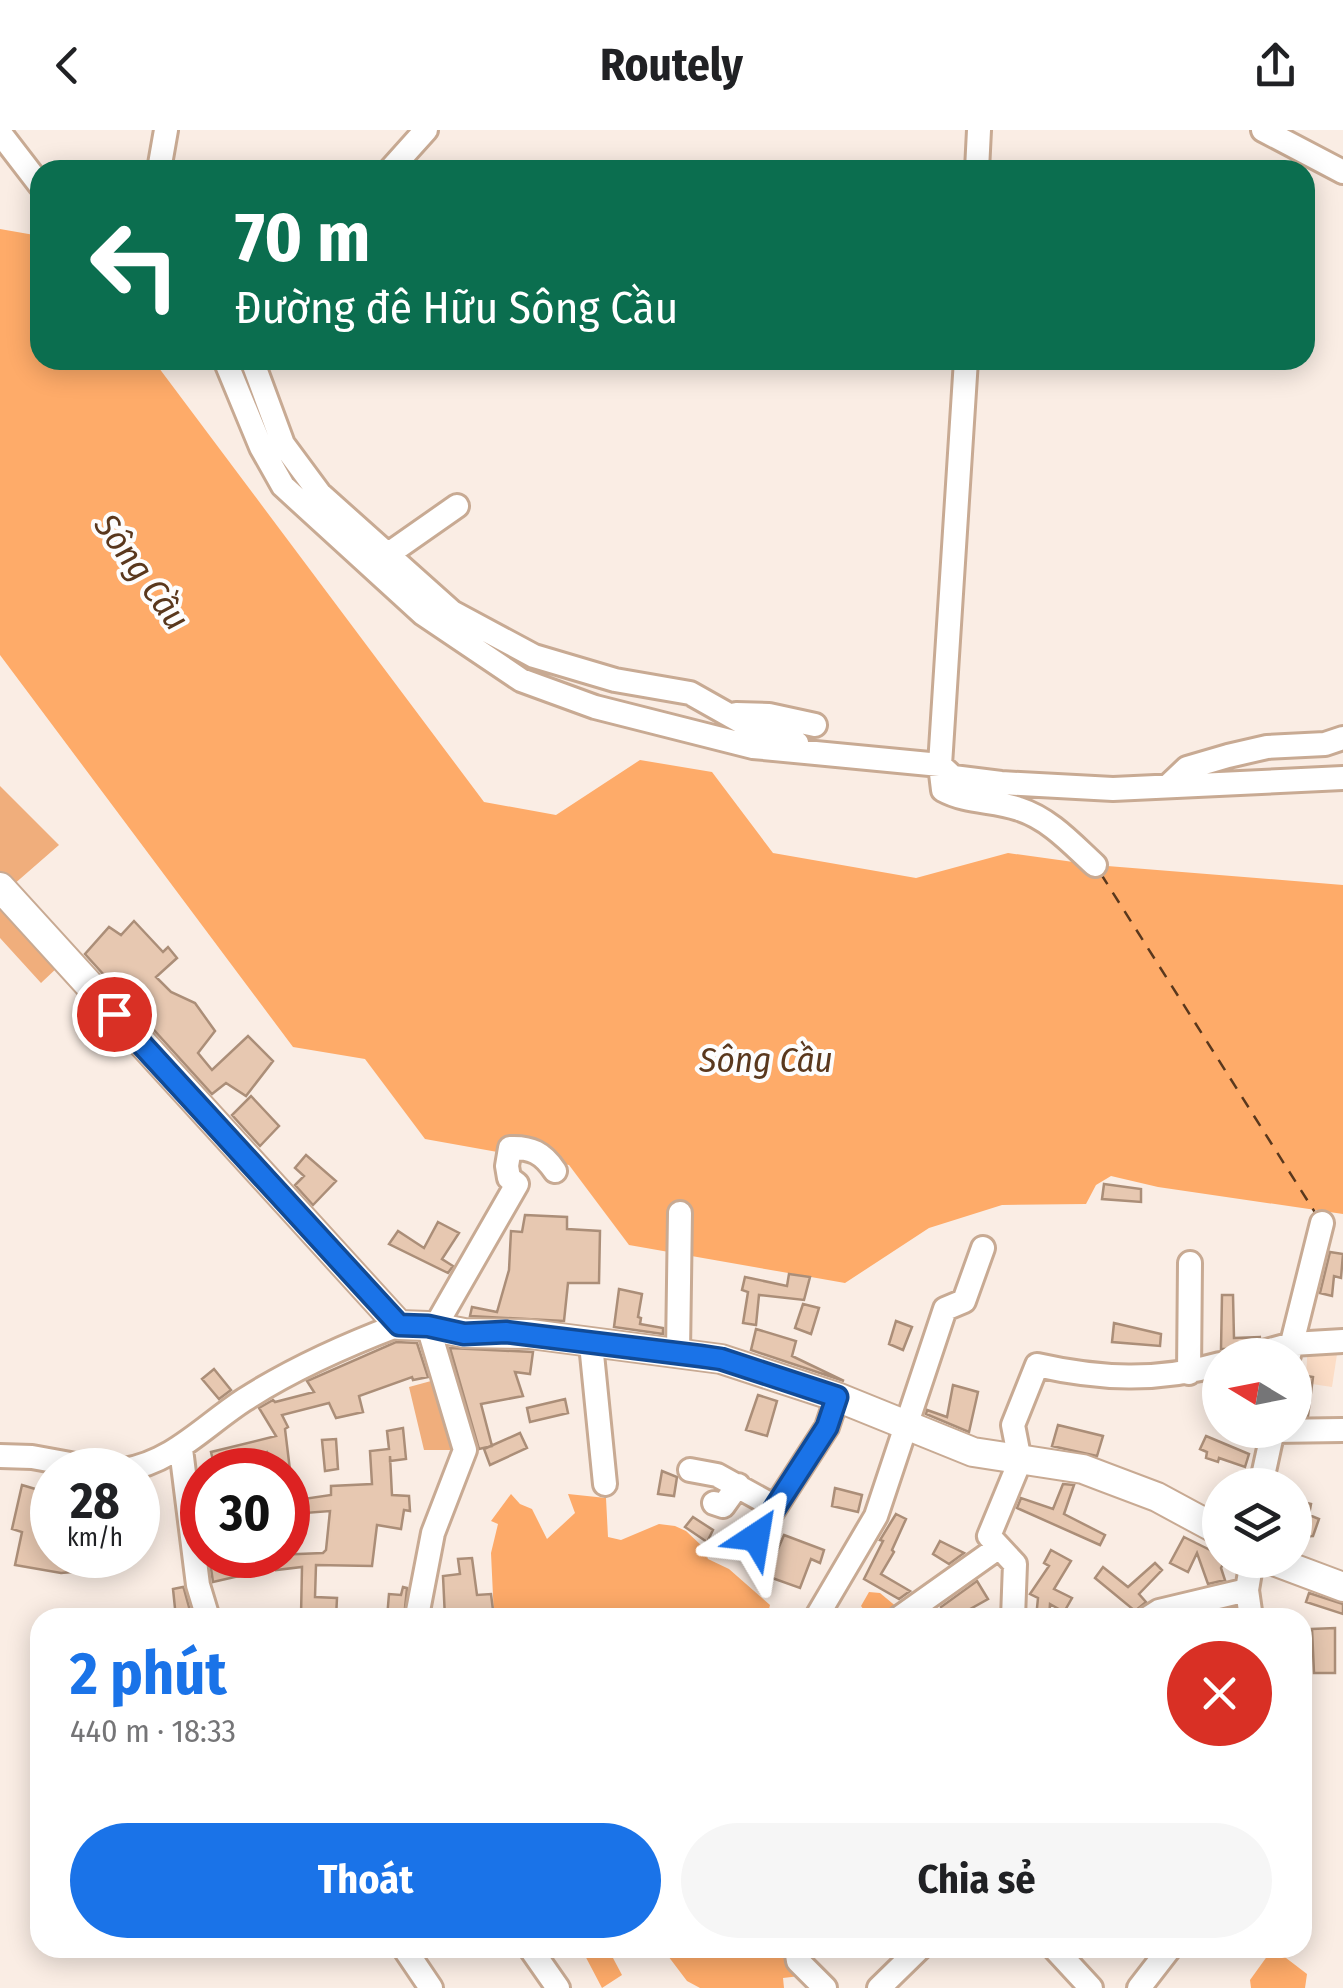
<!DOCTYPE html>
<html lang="vi">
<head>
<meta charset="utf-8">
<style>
	:root { --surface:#fff; --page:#f6f6f6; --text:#202124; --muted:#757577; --accent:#1a73e8 }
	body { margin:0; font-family:"Fira Sans Condensed",sans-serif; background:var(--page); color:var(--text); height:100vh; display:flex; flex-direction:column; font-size:38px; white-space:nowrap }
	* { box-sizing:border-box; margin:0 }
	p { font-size:32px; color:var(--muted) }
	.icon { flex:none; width:55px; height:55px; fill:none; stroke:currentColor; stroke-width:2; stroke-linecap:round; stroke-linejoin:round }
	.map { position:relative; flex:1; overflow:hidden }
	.sheet { position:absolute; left:30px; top:1478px; width:1282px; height:350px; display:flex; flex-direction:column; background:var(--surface); border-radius:30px; box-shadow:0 5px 25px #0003 }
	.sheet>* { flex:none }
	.hud { position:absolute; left:30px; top:30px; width:1285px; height:210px; border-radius:30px; box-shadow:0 5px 25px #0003; background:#0b6e4f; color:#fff; overflow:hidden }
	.needle { width:65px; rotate:280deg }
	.controls { position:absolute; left:1202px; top:1208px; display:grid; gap:20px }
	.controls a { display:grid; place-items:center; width:110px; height:110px; border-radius:50%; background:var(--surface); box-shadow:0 5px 25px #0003; font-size:50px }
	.speed { position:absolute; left:30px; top:1318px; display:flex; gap:20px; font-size:50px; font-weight:700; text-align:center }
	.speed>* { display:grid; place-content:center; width:130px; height:130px; border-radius:50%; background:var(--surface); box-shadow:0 5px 25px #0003; line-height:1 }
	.speed small { font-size:25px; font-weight:400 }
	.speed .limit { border:15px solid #d22; background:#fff; color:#111 }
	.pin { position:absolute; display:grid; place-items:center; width:85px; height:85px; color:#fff; margin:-42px; border:5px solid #fff; border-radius:50%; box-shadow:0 2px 10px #0007 }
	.me { position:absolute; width:110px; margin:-55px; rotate:33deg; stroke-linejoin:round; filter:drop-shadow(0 0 8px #0008) }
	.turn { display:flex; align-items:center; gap:35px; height:210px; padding:0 40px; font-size:45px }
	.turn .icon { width:130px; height:130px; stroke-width:2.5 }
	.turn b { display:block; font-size:70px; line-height:85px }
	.round { display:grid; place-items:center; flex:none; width:105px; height:105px; border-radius:52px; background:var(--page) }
	.headline { display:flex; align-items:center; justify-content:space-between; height:170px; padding:0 40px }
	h1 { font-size:60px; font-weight:700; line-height:75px; color:var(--accent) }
	.button { display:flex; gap:20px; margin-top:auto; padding:20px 40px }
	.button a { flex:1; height:115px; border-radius:60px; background:var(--accent); color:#fff; font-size:40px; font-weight:700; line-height:115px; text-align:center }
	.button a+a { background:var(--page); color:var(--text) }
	header { display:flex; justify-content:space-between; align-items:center; height:130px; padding:0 40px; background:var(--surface); font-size:45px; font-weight:700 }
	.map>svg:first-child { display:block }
	.built { fill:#fcddc6 }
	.green { fill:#f0ae7c }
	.forest { fill:#fdaa69 }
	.water { fill:#feab69 }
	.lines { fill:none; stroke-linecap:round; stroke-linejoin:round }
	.ferry { stroke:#5a381d; stroke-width:2.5; stroke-dasharray:12 10; stroke-linecap:butt }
	.building { fill:#e7c8b1; stroke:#ab8e78; stroke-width:2.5 }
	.minor-casing { stroke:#c8aa93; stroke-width:28 }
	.major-casing { stroke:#c8aa93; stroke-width:32 }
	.minor { stroke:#fff; stroke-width:22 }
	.major { stroke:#fff; stroke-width:28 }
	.route-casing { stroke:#114b97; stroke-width:25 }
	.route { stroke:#1a73e8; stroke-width:18 }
	.labels { text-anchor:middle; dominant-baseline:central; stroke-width:8; stroke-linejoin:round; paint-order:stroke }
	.water-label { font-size:35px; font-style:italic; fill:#5a381d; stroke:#fdfdfd }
</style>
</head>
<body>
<header><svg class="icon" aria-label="back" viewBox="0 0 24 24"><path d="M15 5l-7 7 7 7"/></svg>Routely<svg class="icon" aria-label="share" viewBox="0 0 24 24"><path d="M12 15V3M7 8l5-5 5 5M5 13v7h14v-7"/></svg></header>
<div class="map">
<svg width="1343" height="1858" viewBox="0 0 1343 1858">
	<rect width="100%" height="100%" fill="#faede4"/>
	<!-- built -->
	<path class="built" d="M1339,1211L1332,1257L1312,1254L1306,1246L1308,1213Z"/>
	<!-- green -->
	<path class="green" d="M0,656L59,715L5,762L59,836L41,853L0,808Z
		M442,1248L465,1320H424L409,1257Z"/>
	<!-- forest -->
	<path class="forest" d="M511,1364L520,1374L532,1379L547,1409L575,1383L568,1364L606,1368L608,1407L621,1410L659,1394L675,1396L686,1401L702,1416L708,1429L729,1439L770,1475L767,1487H494L491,1423L498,1394L491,1391Z
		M869,1462L880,1463L904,1483L899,1487L853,1488L866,1483L861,1476Z
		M581,1818H624L613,1828L622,1845L602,1858Z
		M662,1818H796L808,1845L783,1848L784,1858H700L687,1851Z"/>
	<!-- water -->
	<path class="water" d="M0,99L40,106V230H153L484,672L556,685L640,630L712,642L773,723L916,748L1008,723L1095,735L1343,755V1084L1158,1057L1111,1046L1096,1055L1086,1074L1002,1075L929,1098L845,1153L629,1115L569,1035L425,1009L365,929L293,917L0,525Z
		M1273,1818L1307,1844L1305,1858H1251L1250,1850Z"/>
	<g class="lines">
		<!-- ferry -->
		<path class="ferry" d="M1101,744L1316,1084"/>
	</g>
	<!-- building -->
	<path class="building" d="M134,791L163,822L168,817L177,828L156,847L171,862L195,873L215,901L198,923L212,940L248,906L273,931L246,966L226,953L212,964L85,824L109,797L121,805Z
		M251,966L279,996L260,1016L232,985Z
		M306,1025L336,1051L313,1075L295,1055L304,1046L295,1038Z
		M1104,1054L1141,1059V1072L1102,1069Z
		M525,1085L567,1087V1099L600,1101L599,1153H568L564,1191L470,1186L472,1177L497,1182L509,1140L511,1101L522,1102Z
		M438,1092L459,1103L442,1129L453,1136L448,1143L389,1114L398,1101L424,1118Z
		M1330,1122L1343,1124L1341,1148L1334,1146L1332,1166L1320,1163Z
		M789,1144L810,1147L804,1170L759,1165L756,1195L743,1193L748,1162L742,1160L745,1147L787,1156Z
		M619,1159L642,1164L638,1187L641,1188L640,1194L663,1198V1204L614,1197Z
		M1222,1165H1233L1234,1208L1261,1207L1247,1211L1239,1219H1221Z
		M803,1174L819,1178L811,1204L795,1198Z
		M896,1191L912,1197L903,1220L889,1214Z
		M1114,1193L1161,1204L1160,1216L1112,1212Z
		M756,1199L796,1211L792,1226L844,1251L751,1220Z
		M396,1212L417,1213L428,1247L413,1250L412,1247L359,1266L363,1282L336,1288L329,1273L282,1285L288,1297L285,1299L290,1340H270L267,1322L214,1335L211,1322L276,1306L259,1278L273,1270L275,1272L314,1262L307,1251Z
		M450,1218L533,1222L530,1244L515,1242L523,1266L481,1274L492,1316L479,1319Z
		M214,1239L231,1260L219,1269L202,1249Z
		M1295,1244L1313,1247L1308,1286H1295Z
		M953,1255L978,1262L969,1302L926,1284L927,1280L947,1287Z
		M758,1265L777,1271L767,1306L746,1300Z
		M565,1269L568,1283L530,1292L527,1278Z
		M1058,1295L1103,1306L1097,1326L1052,1316Z
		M403,1298L406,1329L390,1331V1326L392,1365L409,1366L410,1381L404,1380L401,1399L377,1395L372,1436L316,1435L315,1467L337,1468L336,1488L301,1486L302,1437L276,1440L274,1425L323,1423L326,1420L330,1381L292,1384L290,1371L331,1365V1356L372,1354L370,1321L389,1319L387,1301Z
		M520,1303L527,1318L490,1335L484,1319Z
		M1206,1306L1249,1324L1245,1337L1219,1328L1218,1332L1206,1328L1207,1322L1200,1319Z
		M336,1309L338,1339L325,1341L322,1310Z
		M662,1341L677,1347L674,1366L658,1364Z
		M1063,1354L1074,1355L1064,1384L1105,1405L1100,1415L1017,1378L1021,1368L1053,1379Z
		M22,1355L52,1364V1425H96V1440L61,1443L15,1435L22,1402L12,1399Z
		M835,1358L862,1365L858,1382L832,1376Z
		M1298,1371L1311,1374L1309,1385L1319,1389L1313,1406L1295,1407Z
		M896,1384L906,1389L892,1420L894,1422L881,1444L910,1461L899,1469L864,1449L883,1411L880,1410Z
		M693,1387L713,1400L707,1412L685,1397Z
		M784,1405L824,1420L820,1433L811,1429L800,1458L761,1444L767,1431L772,1433Z
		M1184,1407L1220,1425V1430H1225L1221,1438L1225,1450L1208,1454L1197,1423L1188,1442L1170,1433Z
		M940,1411L964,1423L949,1434L933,1424Z
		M1051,1420L1071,1431L1054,1459L1072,1468L1064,1482L1050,1474L1049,1488H1036L1038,1468L1030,1464L1049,1436L1044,1433Z
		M209,1425H236L239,1446L213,1452Z
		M472,1428L477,1465L491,1464L494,1488H445L443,1446L460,1444L458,1429Z
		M1155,1433L1162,1440L1139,1464L1146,1472L1135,1481L1095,1448L1103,1437L1128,1457Z
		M977,1451L988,1469L954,1488H947L941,1477Z
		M183,1457L184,1459L192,1488H176L173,1459Z
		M403,1457L407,1458L404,1488H387L389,1464L401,1465Z
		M1309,1463L1343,1474V1484L1306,1472Z
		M1335,1498V1543H1314L1312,1499Z"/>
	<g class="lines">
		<defs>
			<path id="minor" d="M1263,0L1343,42
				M0,3L40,55
				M159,40L166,0
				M390,40L426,0
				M977,40L979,0
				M225,230L261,317L283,356L423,484L521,550L595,577L753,617L940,635L953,647L1001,653L1113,659L1343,648
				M252,230L283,314L320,364L452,482L534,526L615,550L690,563L745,594L797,613
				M966,230L940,635L943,660C967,673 994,670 1019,679C1050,689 1072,714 1095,735
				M387,425L457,376
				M736,584L769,585L815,595
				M1168,656L1187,638L1228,626L1267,617L1325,614L1343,608
				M435,1197L517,1054L509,1048L507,1036L510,1018C531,1017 543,1023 555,1041
				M591,1214L605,1354
				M678,1222L680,1083
				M1252,1225L1292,1214L1343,1211
				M1289,1225L1322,1093
				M1189,1243L1190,1133
				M1273,1301L1343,1300
				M181,1319L198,1455L208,1488
				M0,1326L32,1327L103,1340
				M124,1340C173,1332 204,1296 244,1270C292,1239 346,1215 399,1195
				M690,1340L717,1345L775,1377
				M1261,1355L1273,1300
				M714,1373L723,1376L738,1355
				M756,1407L827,1297L837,1267
				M420,1488L418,1481L433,1403L465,1320L428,1196
				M816,1488L876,1386L945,1179L964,1171L983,1118
				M899,1488L999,1417
				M1013,1488L1015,1434L989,1406L1020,1331L1013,1295L1037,1235C1099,1249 1158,1252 1220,1234
				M1148,1488L1159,1481L1247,1460
				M1251,1488L1247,1460L1252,1430
				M404,1818L431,1858
				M530,1818L558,1858
				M796,1818L798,1831L825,1858
				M1054,1818L1091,1858
				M879,1858L920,1818
				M1139,1858L1170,1818"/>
			<path id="major" d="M0,757L399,1195L428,1196L464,1203L530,1204L721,1229L837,1267L973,1322L1083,1339L1104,1347L1157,1367L1220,1401
				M1271,1430L1343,1457"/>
		</defs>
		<!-- minor casing -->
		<use href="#minor" class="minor-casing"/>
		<!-- major casing -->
		<use href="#major" class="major-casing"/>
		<!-- minor -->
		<use href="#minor" class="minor"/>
		<!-- major -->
		<use href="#major" class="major"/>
	</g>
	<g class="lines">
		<defs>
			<path id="route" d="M114,884L399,1195L428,1196L464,1204L506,1202L700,1226L721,1229L837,1267L827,1297L756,1407"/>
		</defs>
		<!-- route casing -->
		<use href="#route" class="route-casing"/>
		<!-- route -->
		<use href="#route" class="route"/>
	</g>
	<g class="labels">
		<!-- water labels -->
		<g class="water-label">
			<text transform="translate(142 442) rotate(54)">Sông Cầu</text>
			<text x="766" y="930">Sông Cầu</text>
		</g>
	</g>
</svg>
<div class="controls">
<a><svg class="needle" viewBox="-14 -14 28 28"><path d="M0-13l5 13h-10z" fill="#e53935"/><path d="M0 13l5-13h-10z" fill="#757577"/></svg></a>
<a><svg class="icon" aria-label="layers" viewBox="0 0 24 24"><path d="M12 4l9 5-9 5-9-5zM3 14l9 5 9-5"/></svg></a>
</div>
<div class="speed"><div>28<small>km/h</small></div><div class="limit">30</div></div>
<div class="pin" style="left:114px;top:884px;background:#d93025"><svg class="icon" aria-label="arrive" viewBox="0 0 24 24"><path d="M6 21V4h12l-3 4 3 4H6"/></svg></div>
<svg class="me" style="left:756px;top:1407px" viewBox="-20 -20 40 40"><path d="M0-17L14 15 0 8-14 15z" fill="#1a73e8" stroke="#fff" stroke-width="4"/></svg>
<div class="hud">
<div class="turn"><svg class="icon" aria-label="left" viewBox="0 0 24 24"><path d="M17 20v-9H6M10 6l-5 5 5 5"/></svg><div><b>70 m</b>Đường đê Hữu Sông Cầu</div></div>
</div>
<section class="sheet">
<div class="headline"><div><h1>2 phút</h1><p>440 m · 18:33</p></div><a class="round" style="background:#d93025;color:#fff"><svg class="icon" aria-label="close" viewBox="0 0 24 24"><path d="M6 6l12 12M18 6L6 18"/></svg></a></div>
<div class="button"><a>Thoát</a><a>Chia sẻ</a></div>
</section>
</div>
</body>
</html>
